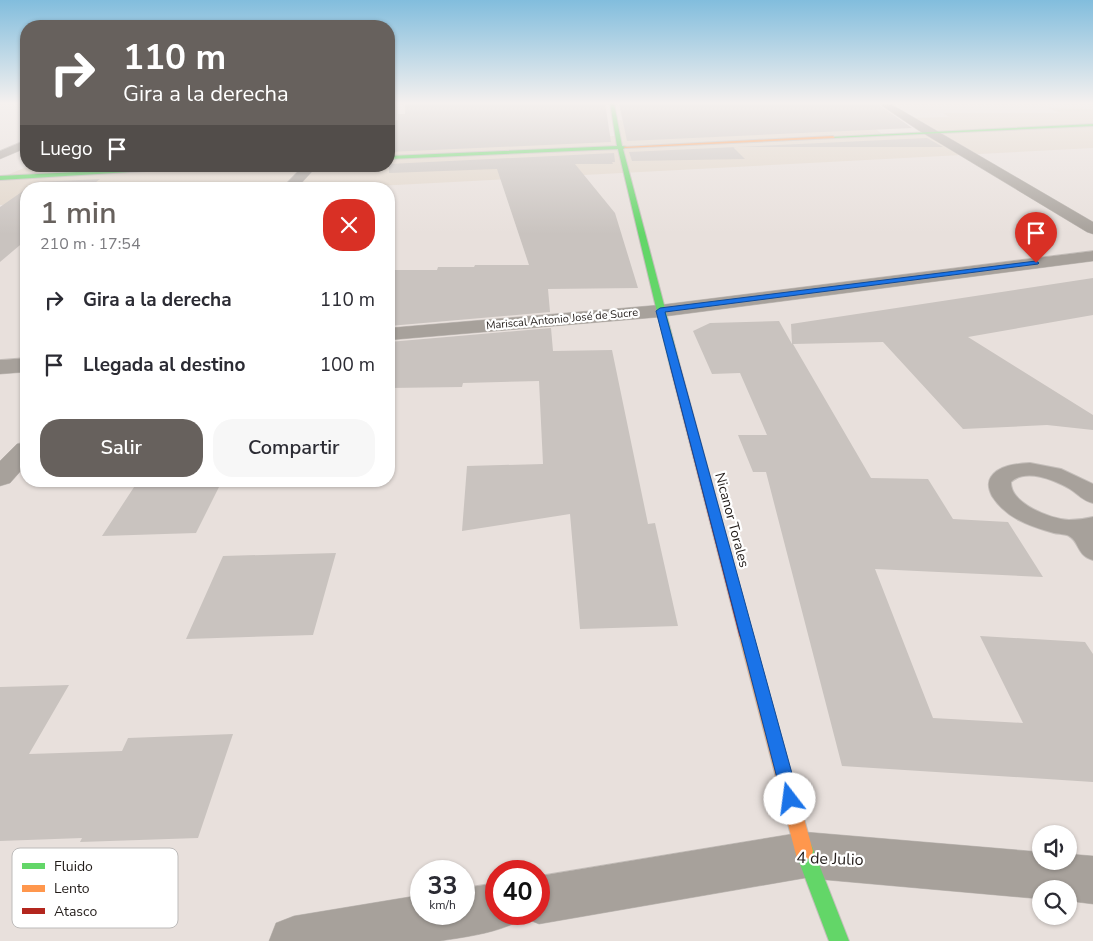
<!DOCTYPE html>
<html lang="es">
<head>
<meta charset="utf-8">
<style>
	:root { --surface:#fff; --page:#f7f7f7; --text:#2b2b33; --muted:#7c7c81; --accent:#67615d }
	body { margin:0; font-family:"Nunito Sans",sans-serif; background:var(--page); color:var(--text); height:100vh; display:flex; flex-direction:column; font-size:19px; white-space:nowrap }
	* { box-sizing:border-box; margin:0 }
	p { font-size:16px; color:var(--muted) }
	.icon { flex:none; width:28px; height:28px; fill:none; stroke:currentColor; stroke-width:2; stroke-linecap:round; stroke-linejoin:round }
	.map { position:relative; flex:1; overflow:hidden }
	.side { position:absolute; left:20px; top:182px; width:375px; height:305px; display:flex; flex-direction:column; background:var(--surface); border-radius:20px; box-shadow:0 1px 4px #0004 }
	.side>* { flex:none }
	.hud { position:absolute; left:20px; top:20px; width:375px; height:152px; border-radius:20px; box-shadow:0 1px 4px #0004; background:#67615d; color:#fff; overflow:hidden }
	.fabs { position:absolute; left:1032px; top:825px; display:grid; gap:10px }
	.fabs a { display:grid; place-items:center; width:45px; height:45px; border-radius:50%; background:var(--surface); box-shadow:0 1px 4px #0004; font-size:25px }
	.speed { position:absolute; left:410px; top:860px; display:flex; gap:10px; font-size:25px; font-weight:700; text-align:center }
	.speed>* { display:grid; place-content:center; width:65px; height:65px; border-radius:50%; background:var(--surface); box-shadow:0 1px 4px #0004; line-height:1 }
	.speed small { font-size:12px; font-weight:400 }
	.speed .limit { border:8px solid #d22; background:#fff; color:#111 }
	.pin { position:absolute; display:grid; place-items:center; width:42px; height:42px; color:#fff; margin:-51px -21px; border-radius:50% 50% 50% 0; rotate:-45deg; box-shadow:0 0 5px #0007 }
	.pin .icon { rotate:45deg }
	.me { position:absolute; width:55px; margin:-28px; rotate:345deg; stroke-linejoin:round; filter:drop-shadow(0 0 4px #0008) }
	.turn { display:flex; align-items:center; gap:18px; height:105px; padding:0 20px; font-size:22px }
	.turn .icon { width:65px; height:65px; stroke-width:2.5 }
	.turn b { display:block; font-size:35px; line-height:42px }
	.then { display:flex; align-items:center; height:48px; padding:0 20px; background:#0003; gap:10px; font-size:19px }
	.round { display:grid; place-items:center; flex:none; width:52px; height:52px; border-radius:20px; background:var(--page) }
	.summary { display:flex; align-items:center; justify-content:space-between; height:85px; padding:0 20px }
	h1 { font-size:30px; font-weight:600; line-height:38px; color:var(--accent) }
	.primary-button { display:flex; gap:10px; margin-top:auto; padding:10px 20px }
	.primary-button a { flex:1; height:58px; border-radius:20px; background:var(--accent); color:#fff; font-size:20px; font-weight:600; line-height:58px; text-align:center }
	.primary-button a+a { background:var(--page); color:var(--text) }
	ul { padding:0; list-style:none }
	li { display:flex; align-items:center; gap:15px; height:65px; padding:0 20px }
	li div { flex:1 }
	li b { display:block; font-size:19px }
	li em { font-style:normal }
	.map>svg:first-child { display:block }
	.commercial { fill:#e1d6ca }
	.building { fill:#c9c3bf }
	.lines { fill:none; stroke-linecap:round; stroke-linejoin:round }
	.lane-casing { stroke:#c4beba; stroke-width:2 }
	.street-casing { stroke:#c4beba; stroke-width:1 }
	.fast-casing { stroke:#c4beba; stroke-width:2 }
	.slow-casing { stroke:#c4beba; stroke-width:2 }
	.jam-casing { stroke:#c4beba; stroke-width:2 }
	.lane { fill:#a7a19b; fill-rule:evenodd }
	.street { fill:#a7a19b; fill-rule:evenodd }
	.fast { fill:#63d668; fill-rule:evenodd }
	.slow { fill:#ff974d; fill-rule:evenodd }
	.jam { fill:#b3261e; fill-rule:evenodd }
	.route { fill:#1a73e8; stroke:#114b97 }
	.labels { text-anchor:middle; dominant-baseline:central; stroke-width:4.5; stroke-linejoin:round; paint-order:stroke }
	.far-street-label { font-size:11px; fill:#221c19; stroke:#fff }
	.street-label { font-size:14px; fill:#221c19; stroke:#fff }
	.near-street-label { font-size:16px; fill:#221c19; stroke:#fff }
	.key { fill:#fff; stroke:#bdbbba; stroke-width:1 }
	.key-label { font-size:14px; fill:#221c19 }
</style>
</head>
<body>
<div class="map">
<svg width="1093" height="941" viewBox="0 0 1093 941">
	<rect width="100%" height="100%" fill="#e8e0dc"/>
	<!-- commercial -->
	<path class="commercial" d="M1048,108L1093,109V148L320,189H26V204L0,205V178L29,166H389V140L617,136L615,120L868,123L882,134L928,132L907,118L949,117L943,113H1060Z"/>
	<!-- building -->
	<path class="building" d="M426,103H605L611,142L389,152V121L398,120V114H405V104Z
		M619,103H876L912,128L627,141Z
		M927,138L943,147H733L745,159L632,161L629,152Z
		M614,153L615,162H612L613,164H575L615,213L638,288L548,289L550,312L389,326V270H437L438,267H474L475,265H529L497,169L389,173V164Z
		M100,179L87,189H26V240L0,262V207L36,182Z
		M1093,278V315L968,337L1093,415V430L1047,425L963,429L883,342L793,344L871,478L928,479L953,519L1008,522L1043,577L875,569L933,718L1023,723L980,636L1085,642L1093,654V782L842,766L766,472H753L738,435H767L740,373L712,374L693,331L710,323L779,321L792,344L791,324Z
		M551,328L553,351L612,350L648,524L655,523L678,626L580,629L570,514L462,531L467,466L543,464L539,381L463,383L462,387L389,388V342Z
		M138,481H222L196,533L102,536Z
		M336,553L313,635L186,639L223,556Z
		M69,685L29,754L122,751L128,738L233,734L198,838L80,842L82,838L0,841V687Z"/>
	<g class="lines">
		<defs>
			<path id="lane" d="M1030,463L1061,469L1093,484V503C1083,501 1078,494 1070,489C1054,480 1026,468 1011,482C1010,504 1051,519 1069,520C1077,520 1085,519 1093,517V560C1076,555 1080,542 1069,536C1066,534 1058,534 1054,533C1029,526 1006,518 992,496C989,490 987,483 991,477C999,465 1016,464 1030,463Z"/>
			<path id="street" d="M878,103H889L1093,222V234L1087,232L918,130Z
				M26,140V148L0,159V151Z
				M303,166H317L296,189H281Z
				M1093,251V261L660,317L389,340V328L660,305Z
				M26,358V372L0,374V360Z
				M26,442V465L10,483L0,486V461L17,444Z
				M805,832L1041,852V861H1069V854L1093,856V904L1069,901V889H1041V899L805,878L539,924L522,917L521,914H539V876Z
				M496,883V914H517L513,924C490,934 465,937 440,941H269L276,923L294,916L421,895V914H464V888Z"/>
			<path id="fast" d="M610,103H614L622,146L627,147L623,149L680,366L678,368L675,369L670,366L618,149L389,159V156L617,146Z
				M1093,124V126L833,138L831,137Z
				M191,166H227L0,180V176Z
				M804,842L811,844L849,941H829L795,851L797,844Z"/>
			<path id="slow" d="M833,136L835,138L625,148L623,147Z
				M746,629L751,631L753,635L813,851L811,858L804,860L797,858L795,851L739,635L741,631Z"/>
			<path id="jam" d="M675,363L680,366L753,635L751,639L746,641L741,639L739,635L670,366Z"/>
		</defs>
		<!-- lane casing -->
		<use href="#lane" class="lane-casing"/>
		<!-- street casing -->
		<use href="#street" class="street-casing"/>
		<!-- fast casing -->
		<use href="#fast" class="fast-casing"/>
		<!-- slow casing -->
		<use href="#slow" class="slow-casing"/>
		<!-- jam casing -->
		<use href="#jam" class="jam-casing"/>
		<!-- lane -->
		<use href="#lane" class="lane"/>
		<!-- street -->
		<use href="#street" class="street"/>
		<!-- fast -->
		<use href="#fast" class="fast"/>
		<!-- slow -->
		<use href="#slow" class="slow"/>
		<!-- jam -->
		<use href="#jam" class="jam"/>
	</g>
	<!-- sky -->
	<linearGradient id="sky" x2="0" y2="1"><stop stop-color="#82bddd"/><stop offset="0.44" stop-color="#f5f1ef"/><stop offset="1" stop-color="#f5f1ef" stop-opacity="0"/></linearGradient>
	<rect width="1093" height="234" fill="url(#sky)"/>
	<!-- route -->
	<path class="route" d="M1036,261L1039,263L1038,264L665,312L799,799L797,805L790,807L784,805L656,311L660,308Z"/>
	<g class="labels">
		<!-- far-street labels -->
		<g class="far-street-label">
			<text transform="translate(562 319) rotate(-5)">Mariscal Antonio José de Sucre</text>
		</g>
		<!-- street labels -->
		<g class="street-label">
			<text transform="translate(732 520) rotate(75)">Nicanor Torales</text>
		</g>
		<!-- near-street labels -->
		<g class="near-street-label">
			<text transform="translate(830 859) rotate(2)">4 de Julio</text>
		</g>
	</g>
	<!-- legend -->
	<rect x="12" y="848" width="166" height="80" rx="8" class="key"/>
	<rect x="22" y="863" width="23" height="6" fill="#63d668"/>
	<rect x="22" y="885" width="23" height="7" fill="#ff974d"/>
	<rect x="22" y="908" width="23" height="6" fill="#b3261e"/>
	<g class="key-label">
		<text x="54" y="871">Fluido</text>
		<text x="54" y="893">Lento</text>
		<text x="54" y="916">Atasco</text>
	</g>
</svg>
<div class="fabs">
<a><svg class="icon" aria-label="sound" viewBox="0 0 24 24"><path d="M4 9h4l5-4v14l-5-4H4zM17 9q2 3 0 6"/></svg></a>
<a><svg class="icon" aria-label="search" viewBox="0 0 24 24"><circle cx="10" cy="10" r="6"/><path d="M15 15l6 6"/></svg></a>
</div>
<div class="speed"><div>33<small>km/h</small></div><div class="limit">40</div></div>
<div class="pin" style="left:1036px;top:263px;background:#d93025"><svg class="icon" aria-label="arrive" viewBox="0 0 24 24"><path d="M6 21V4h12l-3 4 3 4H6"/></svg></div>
<svg class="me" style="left:790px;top:799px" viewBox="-20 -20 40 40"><circle r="19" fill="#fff"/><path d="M0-13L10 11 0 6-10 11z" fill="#1a73e8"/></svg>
<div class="hud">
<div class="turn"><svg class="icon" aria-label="right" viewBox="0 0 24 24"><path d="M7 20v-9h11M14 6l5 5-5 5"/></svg><div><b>110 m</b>Gira a la derecha</div></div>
<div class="then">Luego<svg class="icon" aria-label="arrive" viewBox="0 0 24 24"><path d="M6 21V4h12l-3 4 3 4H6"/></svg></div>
</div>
<section class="side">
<div class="summary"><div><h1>1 min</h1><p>210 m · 17:54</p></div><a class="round" style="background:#d93025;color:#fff"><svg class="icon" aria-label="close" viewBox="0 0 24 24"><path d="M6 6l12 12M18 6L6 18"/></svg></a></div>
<ul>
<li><svg class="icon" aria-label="right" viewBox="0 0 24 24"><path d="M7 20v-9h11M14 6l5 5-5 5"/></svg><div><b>Gira a la derecha</b></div><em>110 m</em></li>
<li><svg class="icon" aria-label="arrive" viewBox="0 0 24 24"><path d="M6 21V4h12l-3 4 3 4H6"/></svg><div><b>Llegada al destino</b></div><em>100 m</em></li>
</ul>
<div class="primary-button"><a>Salir</a><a>Compartir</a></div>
</section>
</div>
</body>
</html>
